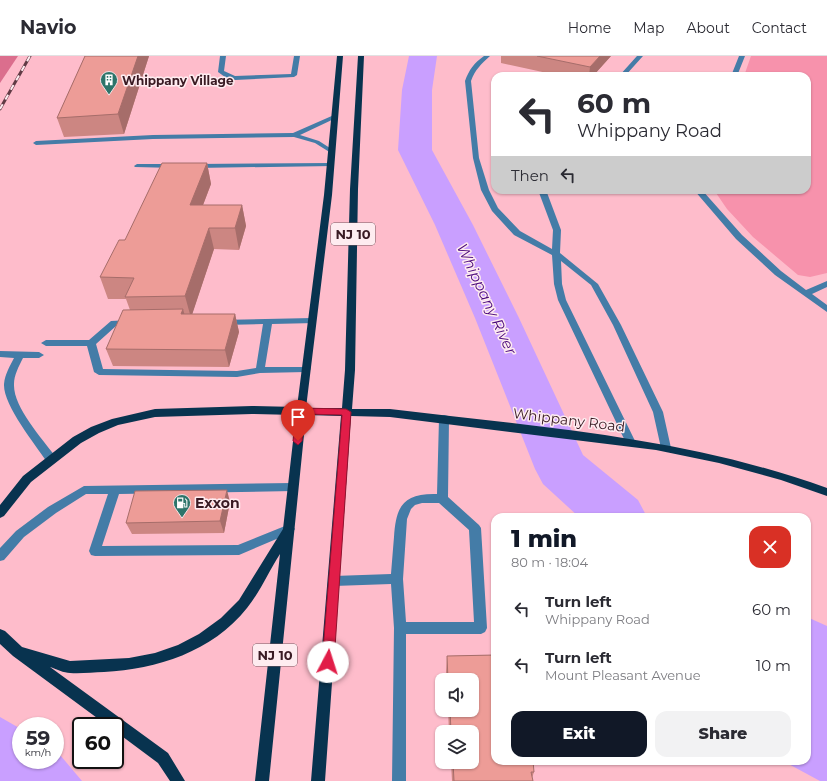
<!DOCTYPE html>
<html lang="en">
<head>
<meta charset="utf-8">
<style>
	:root { --surface:#fff; --page:#f2f2f3; --text:#2b2b33; --muted:#7c7c81; --line:#e1e1e2; --accent:#111827 }
	body { margin:0; font-family:Montserrat,sans-serif; background:var(--page); color:var(--text); height:100vh; display:flex; flex-direction:column; font-size:15px; white-space:nowrap }
	* { box-sizing:border-box; margin:0 }
	p { font-size:13px; color:var(--muted) }
	.icon { flex:none; width:22px; height:22px; fill:none; stroke:currentColor; stroke-width:2; stroke-linecap:round; stroke-linejoin:round }
	.map { position:relative; flex:1; overflow:hidden }
	.side { position:absolute; left:491px; top:457px; width:320px; height:252px; display:flex; flex-direction:column; background:var(--surface); border-radius:12px; box-shadow:0 1px 3px #0004 }
	.side>* { flex:none }
	.top-card { position:absolute; left:491px; top:16px; width:320px; height:122px; border-radius:12px; box-shadow:0 1px 3px #0004; background:#fff; color:var(--text); overflow:hidden }
	.fabs { position:absolute; left:435px; top:617px; display:grid; gap:8px }
	.fabs a { display:grid; place-items:center; width:44px; height:44px; border-radius:8px; background:var(--surface); box-shadow:0 1px 3px #0004; font-size:20px }
	.speed { position:absolute; left:12px; top:661px; display:flex; gap:8px; font-size:20px; font-weight:700; text-align:center }
	.speed>* { display:grid; place-content:center; width:52px; height:52px; border-radius:50%; background:var(--surface); box-shadow:0 1px 3px #0004; line-height:1 }
	.speed small { font-size:10px; font-weight:400 }
	.speed .limit { border:2px solid #111; border-radius:6px; background:#fff; color:#111 }
	.pin { position:absolute; display:grid; place-items:center; width:34px; height:34px; color:#fff; margin:-41px -17px; border-radius:50% 50% 50% 0; rotate:-45deg; box-shadow:0 0 4px #0007 }
	.pin .icon { rotate:45deg }
	.me { position:absolute; width:44px; margin:-22px; rotate:5deg; stroke-linejoin:round; filter:drop-shadow(0 0 3px #0008) }
	.turn { display:flex; align-items:center; gap:14px; height:84px; padding:0 20px; font-size:18px }
	.turn .icon { width:52px; height:52px; stroke-width:2.5 }
	.turn b { display:block; font-size:28px; line-height:34px }
	.then { display:flex; align-items:center; height:38px; padding:0 20px; background:#0003; gap:8px; font-size:15px }
	.round { display:grid; place-items:center; flex:none; width:42px; height:42px; border-radius:12px; background:var(--page) }
	.head { display:flex; align-items:center; justify-content:space-between; height:68px; padding:0 20px }
	h1 { font-size:24px; font-weight:800; line-height:30px; color:var(--accent) }
	.cta { display:flex; gap:8px; margin-top:auto; padding:8px 20px }
	.cta a { flex:1; height:46px; border-radius:12px; background:var(--accent); color:#fff; font-size:16px; font-weight:800; line-height:46px; text-align:center }
	.cta a+a { background:var(--page); color:var(--text) }
	ul { padding:0; list-style:none }
	li { display:flex; align-items:center; gap:12px; height:56px; padding:0 20px }
	li div { flex:1 }
	li b { display:block; font-size:15px }
	li em { font-style:normal }
	header { display:flex; align-items:center; gap:24px; box-sizing:border-box; height:56px; padding:0 20px; background:var(--surface); border-bottom:1px solid var(--line) }
	header strong { font-size:19px }
	nav { display:flex; gap:22px; margin-inline-start:auto; font-size:14px }
	.map>svg:first-child { display:block }
	.green { fill:#f792ac }
	.forest { fill:#db6e8d }
	.water { fill:#c99fff }
	.lines { fill:none; stroke-linecap:round; stroke-linejoin:round }
	.river { fill:#c99fff; fill-rule:evenodd }
	.minor { fill:#447ca7; fill-rule:evenodd }
	.major { fill:#08334f; fill-rule:evenodd }
	.rail-casing { stroke:#603a44; stroke-width:3 }
	.rail { stroke:#feecf0; stroke-width:2; stroke-dasharray:5.5; stroke-linecap:butt }
	.wall { fill:#cc8682 }
	.shaded-wall { fill:#a66d6a }
	.building { fill:#ed9c97; stroke:#a66d6a }
	.route { fill:#e11d48; stroke:#92132f }
	.labels { text-anchor:middle; dominant-baseline:central; stroke-width:3; stroke-linejoin:round; paint-order:stroke }
	.far-poi-label { font-size:12px; font-weight:bold; fill:#391a23; stroke:#feecf0; text-anchor:start }
	.shield { fill:#feecf0; stroke:#745960; stroke-width:1 }
	.shield-label { font-size:13px; font-weight:bold; fill:#391a23 }
	.street-label { font-size:14px; fill:#391a23; stroke:#feecf0 }
	.poi-label { font-size:14px; font-weight:bold; fill:#391a23; stroke:#feecf0; text-anchor:start }
	.water-label { font-size:15px; font-style:italic; fill:#4b097c; stroke:#feecf0 }
</style>
</head>
<body>
<header>
<strong>Navio</strong>
<nav><a>Home</a><a>Map</a><a>About</a><a>Contact</a></nav>
</header>
<div class="map">
<svg width="827" height="725" viewBox="0 0 827 725">
	<rect width="100%" height="100%" fill="#febccb"/>
	<!-- green -->
	<path class="green" d="M751,0H827V217L810,221L798,219L753,181L727,153L714,134H807V20H744Z"/>
	<!-- forest -->
	<path class="forest" d="M0,0H18L0,27Z"/>
	<!-- water -->
	<path class="water" d="M545,426L625,437L646,461H580Z
		M807,561L827,570V725H820L783,705H807Z
		M0,661L21,673V704H55V693L82,725H0Z"/>
	<g class="lines">
		<!-- river -->
		<path class="river" d="M409,0H437L432,34V94L473,169L519,262L583,399L638,444L647,461H579L543,428L535,413L475,262L435,169L398,94L402,34Z"/>
		<!-- minor -->
		<path class="minor" d="M220,0H226L224,15L235,20L291,18L294,0H300L297,19L294,21L235,24L225,21L218,16Z
			M484,0H490C481,8 475,14 471,25L479,102L489,134L498,152L520,175L552,193L553,174L538,134H546L561,174L560,197L598,228L621,269L663,356L671,392L670,395H662L661,392L653,356L613,269L591,229L561,205L562,228L566,244L636,387L635,390H627L626,387L558,244L554,228L552,199L514,179L492,155L481,134L473,102L465,25C469,14 474,7 484,0Z
			M637,0H643L625,20H619Z
			M739,0H745L737,20H731Z
			M334,59L337,61L336,62L300,79L319,85L333,94V96L331,97L315,87L294,81L153,83L36,89L33,87L36,85L153,79L293,77Z
			M331,107L333,108V110L195,112L192,110L195,108Z
			M137,108H175L178,110L175,112L135,111L134,110Z
			M694,134H702L742,179L781,215L806,234L827,225V231L812,238L827,249V256L775,219L736,183Z
			M312,262L315,263L316,265L315,267L272,268L265,311H309L311,313L306,316L260,317L237,321L99,319L94,316L87,290H46L41,287L46,284H89L111,265L131,264L134,265L135,267L134,269L116,270L96,288L103,313L237,315L256,312L263,268L223,269L219,266L220,264Z
			M0,295L39,296L44,299L39,302H23C19,310 14,319 14,328C13,351 42,382 55,400L56,403L55,406H47C35,388 3,349 4,328C5,318 10,310 14,302L0,301Z
			M444,359L448,360L449,363L448,441L479,469L481,472L487,572L485,576L481,578H406V725H392L394,572L391,528L334,530L330,529L328,525L330,521L334,520L391,518C392,505 393,493 394,481C396,450 403,437 437,438L439,363L440,360ZM422,447H439L469,474L474,566H406L403,523L407,463L411,453L415,449Z
			M293,427L297,428L298,431L297,434L293,435L119,438L102,490L238,489L285,470L289,468L293,470L295,473L293,476L239,499L95,500L91,499L89,495L108,438H86L56,457L24,481L4,504L0,505V492L16,475L48,451L84,430Z"/>
		<!-- major -->
		<path class="major" d="M337,0H343L332,139L306,352H342L345,314L350,133L358,0H364L358,133L355,314L352,353H390C538,371 686,381 827,432V440L781,424L719,407L656,394L390,361L351,360L325,725H311L341,360L306,359L269,725H255L280,498C269,515 260,536 247,552C212,596 157,613 104,616C93,616 81,618 70,617C64,617 56,613 50,611L168,697L185,725H170L158,707L115,675V670H108L13,600L0,588V573L5,575L22,591L70,605L129,602L155,597L178,589L199,578L221,562L239,544L283,473L296,359L252,358L155,361L118,369L99,377L81,387L31,426L4,460L0,462V449L23,420L73,381L91,371L112,363L155,353L252,350L297,351L324,139Z"/>
		<defs>
			<path id="rail" d="M0,53L30,0"/>
		</defs>
		<!-- rail casing -->
		<use href="#rail" class="rail-casing"/>
		<!-- rail -->
		<use href="#rail" class="rail"/>
	</g>
	<!-- wall -->
	<path class="wall" d="M85,0H149L124,78L64,81L57,62Z
		M501,0H611L593,20H561L501,7Z
		M207,107L211,128L203,149H242L246,170L239,194L214,193L192,258H235L239,276L229,311L113,310L106,293L130,254L126,243H108L100,221L125,184Z
		M230,446L224,477L132,478L126,467Z
		M495,599V705H533L534,716L532,722L533,725H452L451,706H472V676H449L448,654H472V624H446V615L447,600Z"/>
	<!-- shaded-wall -->
	<path class="shaded-wall" d="M138,0H149L124,78L118,58Z
		M600,0H611L593,20H589L590,11Z
		M207,107L211,128L195,170L190,149Z
		M242,149L246,170L239,194L235,172Z
		M209,172L214,193L191,262L185,240Z
		M183,253L188,271L181,258Z
		M235,258L239,276L229,311L225,294Z
		M227,434L230,446L224,477L220,465Z"/>
	<!-- building -->
	<path class="building" d="M85,0H138L118,58L57,62Z
		M537,0H600L590,11Z
		M162,107H207L190,149H242L235,172H209L185,240L125,241L134,222L100,221L119,184H125Z
		M183,253L181,258H235L225,294L106,293L123,254Z
		M227,434L220,465L126,467L135,435Z
		M495,599V705H533L534,716H531L533,725H454L453,706H472V676H451L450,654H472V624H448L447,600Z"/>
	<!-- route -->
	<path class="route" d="M301,352L346,353L351,356L334,606L332,610L328,612L324,610L322,606L342,359L305,358L302,385L298,389L293,385L296,355Z"/>
	<!-- icons -->
	<defs>
		<symbol id="building-pin" viewBox="-11 -11 22 30"><path d="M0 17L-7.5 6A9.5 9.5 0 1 1 7.5 6Z" fill="#2d746a" stroke="#feecf0"/><path d="M-4-6H4V6H1V3H-1V6H-4ZM-2.5-4.3h1.7v1.8h-1.7ZM.8-4.3h1.7v1.8H.8ZM-2.5-1h1.7V.8h-1.7ZM.8-1h1.7V.8H.8Z" fill="#fff"/></symbol>
		<symbol id="fuel-pin" viewBox="-11 -11 22 30"><path d="M0 17L-7.5 6A9.5 9.5 0 1 1 7.5 6Z" fill="#2d746a" stroke="#feecf0"/><path d="M-5.5-6h7V0h2V4h1.3V-2.5L3-4.5l.8-.8L6-3V5H2.5V1h-1V6h-7ZM-4.2-4.7v3.2H.2V-4.7Z" fill="#fff"/></symbol>
	</defs>
	<g fill-rule="evenodd">
		<use href="#building-pin" x="99" y="14" width="20" height="27"/>
		<use href="#fuel-pin" x="172" y="437" width="20" height="27"/>
	</g>
	<g class="labels">
		<!-- far-poi labels -->
		<g class="far-poi-label">
			<text x="122" y="24">Whippany Village</text>
		</g>
		<!-- shield labels -->
		<g class="shield">
			<rect x="331" y="167" width="44" height="22" rx="3"/>
			<rect x="253" y="588" width="44" height="22" rx="3"/>
		</g>
		<g class="shield-label">
			<text x="353" y="178">NJ 10</text>
			<text x="275" y="599">NJ 10</text>
		</g>
		<!-- street labels -->
		<g class="street-label">
			<text transform="translate(569 364) rotate(7)">Whippany Road</text>
		</g>
		<!-- poi labels -->
		<g class="poi-label">
			<text x="195" y="447">Exxon</text>
		</g>
		<!-- water labels -->
		<g class="water-label">
			<text transform="translate(487 243) rotate(65)">Whippany River</text>
		</g>
	</g>
</svg>
<div class="fabs">
<a><svg class="icon" aria-label="sound" viewBox="0 0 24 24"><path d="M4 9h4l5-4v14l-5-4H4zM17 9q2 3 0 6"/></svg></a>
<a><svg class="icon" aria-label="layers" viewBox="0 0 24 24"><path d="M12 4l9 5-9 5-9-5zM3 14l9 5 9-5"/></svg></a>
</div>
<div class="speed"><div>59<small>km/h</small></div><div class="limit">60</div></div>
<div class="pin" style="left:298px;top:385px;background:#d93025"><svg class="icon" aria-label="arrive" viewBox="0 0 24 24"><path d="M6 21V4h12l-3 4 3 4H6"/></svg></div>
<svg class="me" style="left:328px;top:606px" viewBox="-20 -20 40 40"><circle r="19" fill="#fff"/><path d="M0-13L10 11 0 6-10 11z" fill="#e11d48"/></svg>
<div class="top-card">
<div class="turn"><svg class="icon" aria-label="left" viewBox="0 0 24 24"><path d="M17 20v-9H6M10 6l-5 5 5 5"/></svg><div><b>60 m</b>Whippany Road</div></div>
<div class="then">Then<svg class="icon" aria-label="left" viewBox="0 0 24 24"><path d="M17 20v-9H6M10 6l-5 5 5 5"/></svg></div>
</div>
<section class="side">
<div class="head"><div><h1>1 min</h1><p>80 m · 18:04</p></div><a class="round" style="background:#d93025;color:#fff"><svg class="icon" aria-label="close" viewBox="0 0 24 24"><path d="M6 6l12 12M18 6L6 18"/></svg></a></div>
<ul>
<li><svg class="icon" aria-label="left" viewBox="0 0 24 24"><path d="M17 20v-9H6M10 6l-5 5 5 5"/></svg><div><b>Turn left</b><p>Whippany Road</p></div><em>60 m</em></li>
<li><svg class="icon" aria-label="left" viewBox="0 0 24 24"><path d="M17 20v-9H6M10 6l-5 5 5 5"/></svg><div><b>Turn left</b><p>Mount Pleasant Avenue</p></div><em>10 m</em></li>
</ul>
<div class="cta"><a>Exit</a><a>Share</a></div>
</section>
</div>
</body>
</html>
